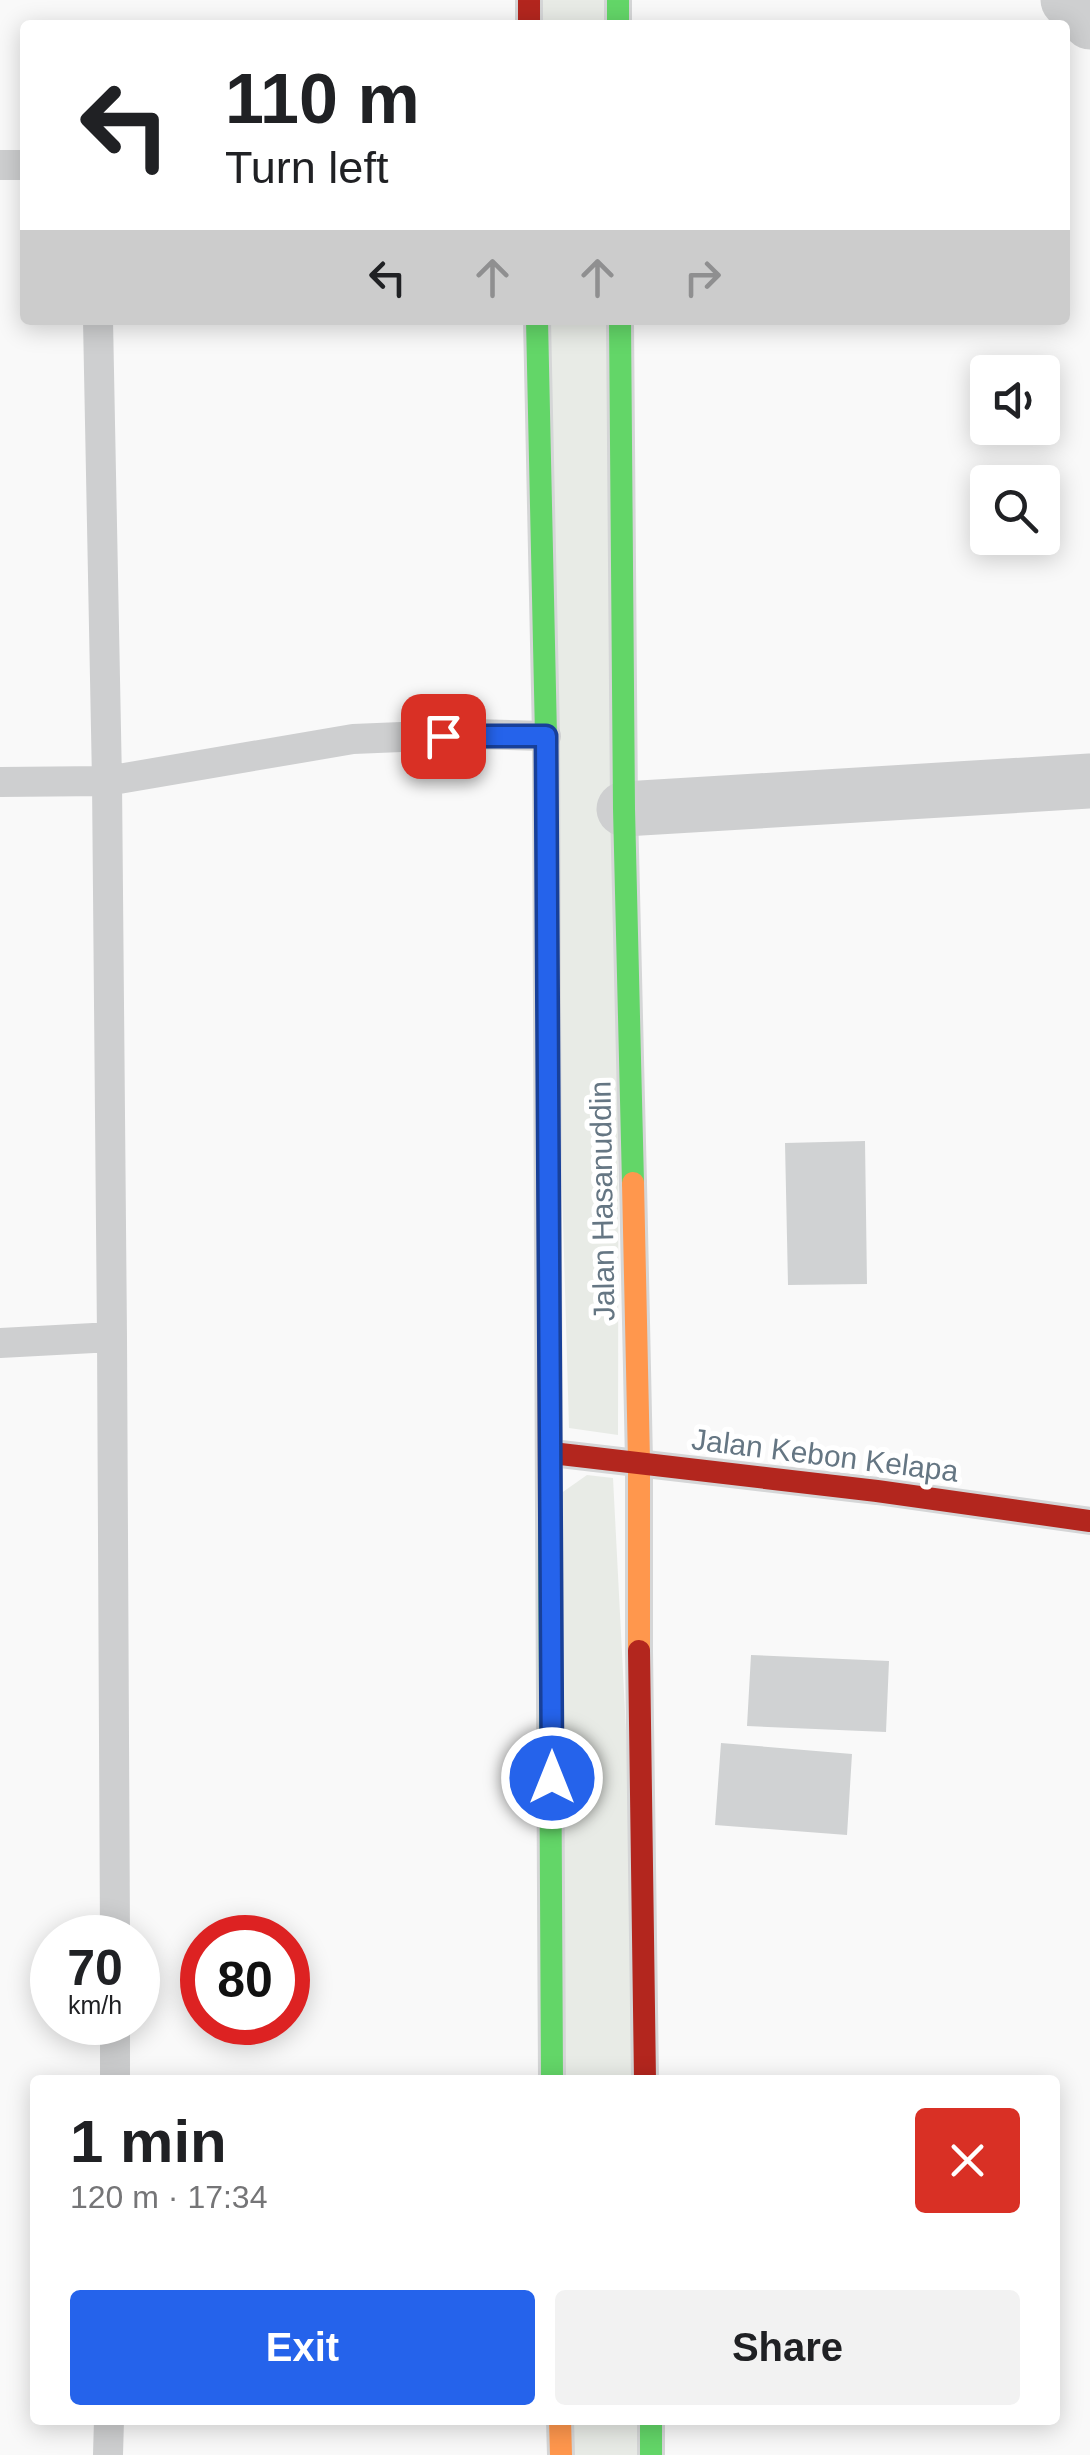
<!DOCTYPE html>
<html lang="en">
<head>
<meta charset="utf-8">
<style>
	:root { --surface:#fff; --page:#f2f2f2; --text:#202124; --muted:#757577; --accent:#2563eb }
	body { margin:0; font-family:Arial,sans-serif; background:var(--page); color:var(--text); height:100vh; display:flex; flex-direction:column; font-size:38px; white-space:nowrap }
	* { box-sizing:border-box; margin:0 }
	p { font-size:32px; color:var(--muted) }
	.icon { flex:none; width:55px; height:55px; fill:none; stroke:currentColor; stroke-width:2; stroke-linecap:round; stroke-linejoin:round }
	.map { position:relative; flex:1; overflow:hidden }
	.panel { position:absolute; left:30px; top:2075px; width:1030px; height:350px; display:flex; flex-direction:column; background:var(--surface); border-radius:10px; box-shadow:0 5px 25px #0003 }
	.panel>* { flex:none }
	.banner { position:absolute; left:20px; top:20px; width:1050px; height:305px; border-radius:10px; box-shadow:0 5px 25px #0003; background:#fff; color:var(--text); overflow:hidden }
	.controls { position:absolute; left:970px; top:355px; display:grid; gap:20px }
	.controls a { display:grid; place-items:center; width:90px; height:90px; border-radius:10px; background:var(--surface); box-shadow:0 5px 25px #0003; font-size:50px }
	.speed { position:absolute; left:30px; top:1915px; display:flex; gap:20px; font-size:50px; font-weight:700; text-align:center }
	.speed>* { display:grid; place-content:center; width:130px; height:130px; border-radius:50%; background:var(--surface); box-shadow:0 5px 25px #0003; line-height:1 }
	.speed small { font-size:25px; font-weight:400 }
	.speed .limit { border:15px solid #d22; background:#fff; color:#111 }
	.pin { position:absolute; display:grid; place-items:center; width:85px; height:85px; color:#fff; margin:-42px; border-radius:20px; box-shadow:0 5px 15px #0006 }
	.me { position:absolute; width:110px; margin:-55px; rotate:0deg; stroke-linejoin:round; filter:drop-shadow(0 0 8px #0008) }
	.turn { display:flex; align-items:center; gap:35px; height:210px; padding:0 40px; font-size:45px }
	.turn .icon { width:130px; height:130px; stroke-width:2.5 }
	.turn b { display:block; font-size:70px; line-height:85px }
	.lanes { display:flex; align-items:center; height:95px; padding:0 40px; background:#0003; justify-content:center; gap:50px; direction:ltr }
	.lanes .off { opacity:.35 }
	.round { display:grid; place-items:center; flex:none; width:105px; height:105px; border-radius:10px; background:var(--page) }
	.summary { display:flex; align-items:center; justify-content:space-between; height:170px; padding:0 40px }
	h1 { font-size:60px; font-weight:600; line-height:75px }
	.action { display:flex; gap:20px; margin-top:auto; padding:20px 40px }
	.action a { flex:1; height:115px; border-radius:10px; background:var(--accent); color:#fff; font-size:40px; font-weight:600; line-height:115px; text-align:center }
	.action a+a { background:var(--page); color:var(--text) }
	.map>svg:first-child { display:block }
	.green { fill:#e8ebe6 }
	.building { fill:#d0d2d3 }
	.lines { fill:none; stroke-linecap:round; stroke-linejoin:round }
	.fast-casing { stroke:#d5d6d7; stroke-width:28 }
	.slow-casing { stroke:#d5d6d7; stroke-width:28 }
	.jam-casing { stroke:#d5d6d7; stroke-width:28 }
	.lane { stroke:#cecfd0; stroke-width:30 }
	.street { stroke:#cecfd0; stroke-width:55 }
	.fast { stroke:#63d668; stroke-width:22 }
	.slow { stroke:#ff974d; stroke-width:22 }
	.jam { stroke:#b3261e; stroke-width:22 }
	.route-casing { stroke:#184099; stroke-width:25 }
	.route { stroke:#2563eb; stroke-width:18 }
	.labels { text-anchor:middle; dominant-baseline:central; stroke-width:10; stroke-linejoin:round; paint-order:stroke }
	.street-label { font-size:30px; fill:#657683; stroke:#fff }
</style>
</head>
<body>
<div class="map">
<svg width="1090" height="2455" viewBox="0 0 1090 2455">
	<rect width="100%" height="100%" fill="#f9f9f9"/>
	<!-- green -->
	<path class="green" d="M529,0H618V25H529Z
		M537,320H620L618,1435L569,1428Z
		M587,1475L613,1478L644,2080H559L560,1494Z
		M564,2420H649L650,2455H565Z"/>
	<!-- building -->
	<path class="building" d="M865,1141L867,1284L788,1285L785,1143Z
		M751,1655L889,1661L886,1732L747,1726Z
		M721,1743L852,1754L847,1835L715,1825Z"/>
	<g class="lines">
		<defs>
			<path id="fast" d="M618,0V25
				M537,320L546,736L547,1007
				M620,320L624,809L633,1183
				M549,1511L552,2080
				M651,2420V2455"/>
			<path id="slow" d="M547,1007L549,1511
				M633,1183L639,1461V1651
				M560,2420L561,2455"/>
			<path id="jam" d="M529,0V25
				M552,1453L877,1491L1090,1521
				M639,1651L645,2080"/>
		</defs>
		<!-- fast casing -->
		<use href="#fast" class="fast-casing"/>
		<!-- slow casing -->
		<use href="#slow" class="slow-casing"/>
		<!-- jam casing -->
		<use href="#jam" class="jam-casing"/>
		<!-- lane -->
		<path class="lane" d="M0,165H25
			M0,782L107,781L353,739L474,734L546,736
			M112,1337L115,1938
			M0,1343L112,1337L107,781L98,320
			M115,2022V2080
			M108,2455L109,2420"/>
		<!-- street -->
		<path class="street" d="M1068,0L1090,22
			M624,809L1090,781"/>
		<!-- fast -->
		<use href="#fast" class="fast"/>
		<!-- slow -->
		<use href="#slow" class="slow"/>
		<!-- jam -->
		<use href="#jam" class="jam"/>
	</g>
	<g class="lines">
		<defs>
			<path id="route" d="M443,736H546L552,1778"/>
		</defs>
		<!-- route casing -->
		<use href="#route" class="route-casing"/>
		<!-- route -->
		<use href="#route" class="route"/>
	</g>
	<g class="labels">
		<!-- street labels -->
		<g class="street-label">
			<text transform="translate(602 1201) rotate(-91)">Jalan Hasanuddin</text>
			<text transform="translate(825 1455) rotate(7)">Jalan Kebon Kelapa</text>
		</g>
	</g>
</svg>
<div class="controls">
<a><svg class="icon" aria-label="sound" viewBox="0 0 24 24"><path d="M4 9h4l5-4v14l-5-4H4zM17 9q2 3 0 6"/></svg></a>
<a><svg class="icon" aria-label="search" viewBox="0 0 24 24"><circle cx="10" cy="10" r="6"/><path d="M15 15l6 6"/></svg></a>
</div>
<div class="speed"><div>70<small>km/h</small></div><div class="limit">80</div></div>
<div class="pin" style="left:443px;top:736px;background:#d93025"><svg class="icon" aria-label="arrive" viewBox="0 0 24 24"><path d="M6 21V4h12l-3 4 3 4H6"/></svg></div>
<svg class="me" style="left:552px;top:1778px" viewBox="-20 -20 40 40"><circle r="17" fill="#2563eb" stroke="#fff" stroke-width="3"/><path d="M0-11L8 9 0 5-8 9z" fill="#fff"/></svg>
<div class="banner">
<div class="turn"><svg class="icon" aria-label="left" viewBox="0 0 24 24"><path d="M17 20v-9H6M10 6l-5 5 5 5"/></svg><div><b>110 m</b>Turn left</div></div>
<div class="lanes"><svg class="icon" aria-label="left" viewBox="0 0 24 24"><path d="M17 20v-9H6M10 6l-5 5 5 5"/></svg><svg class="icon off" aria-label="ahead" viewBox="0 0 24 24"><path d="M12 20V5M6 11l6-6 6 6"/></svg><svg class="icon off" aria-label="ahead" viewBox="0 0 24 24"><path d="M12 20V5M6 11l6-6 6 6"/></svg><svg class="icon off" aria-label="right" viewBox="0 0 24 24"><path d="M7 20v-9h11M14 6l5 5-5 5"/></svg></div>
</div>
<section class="panel">
<div class="summary"><div><h1>1 min</h1><p>120 m · 17:34</p></div><a class="round" style="background:#d93025;color:#fff"><svg class="icon" aria-label="close" viewBox="0 0 24 24"><path d="M6 6l12 12M18 6L6 18"/></svg></a></div>
<div class="action"><a>Exit</a><a>Share</a></div>
</section>
</div>
</body>
</html>
